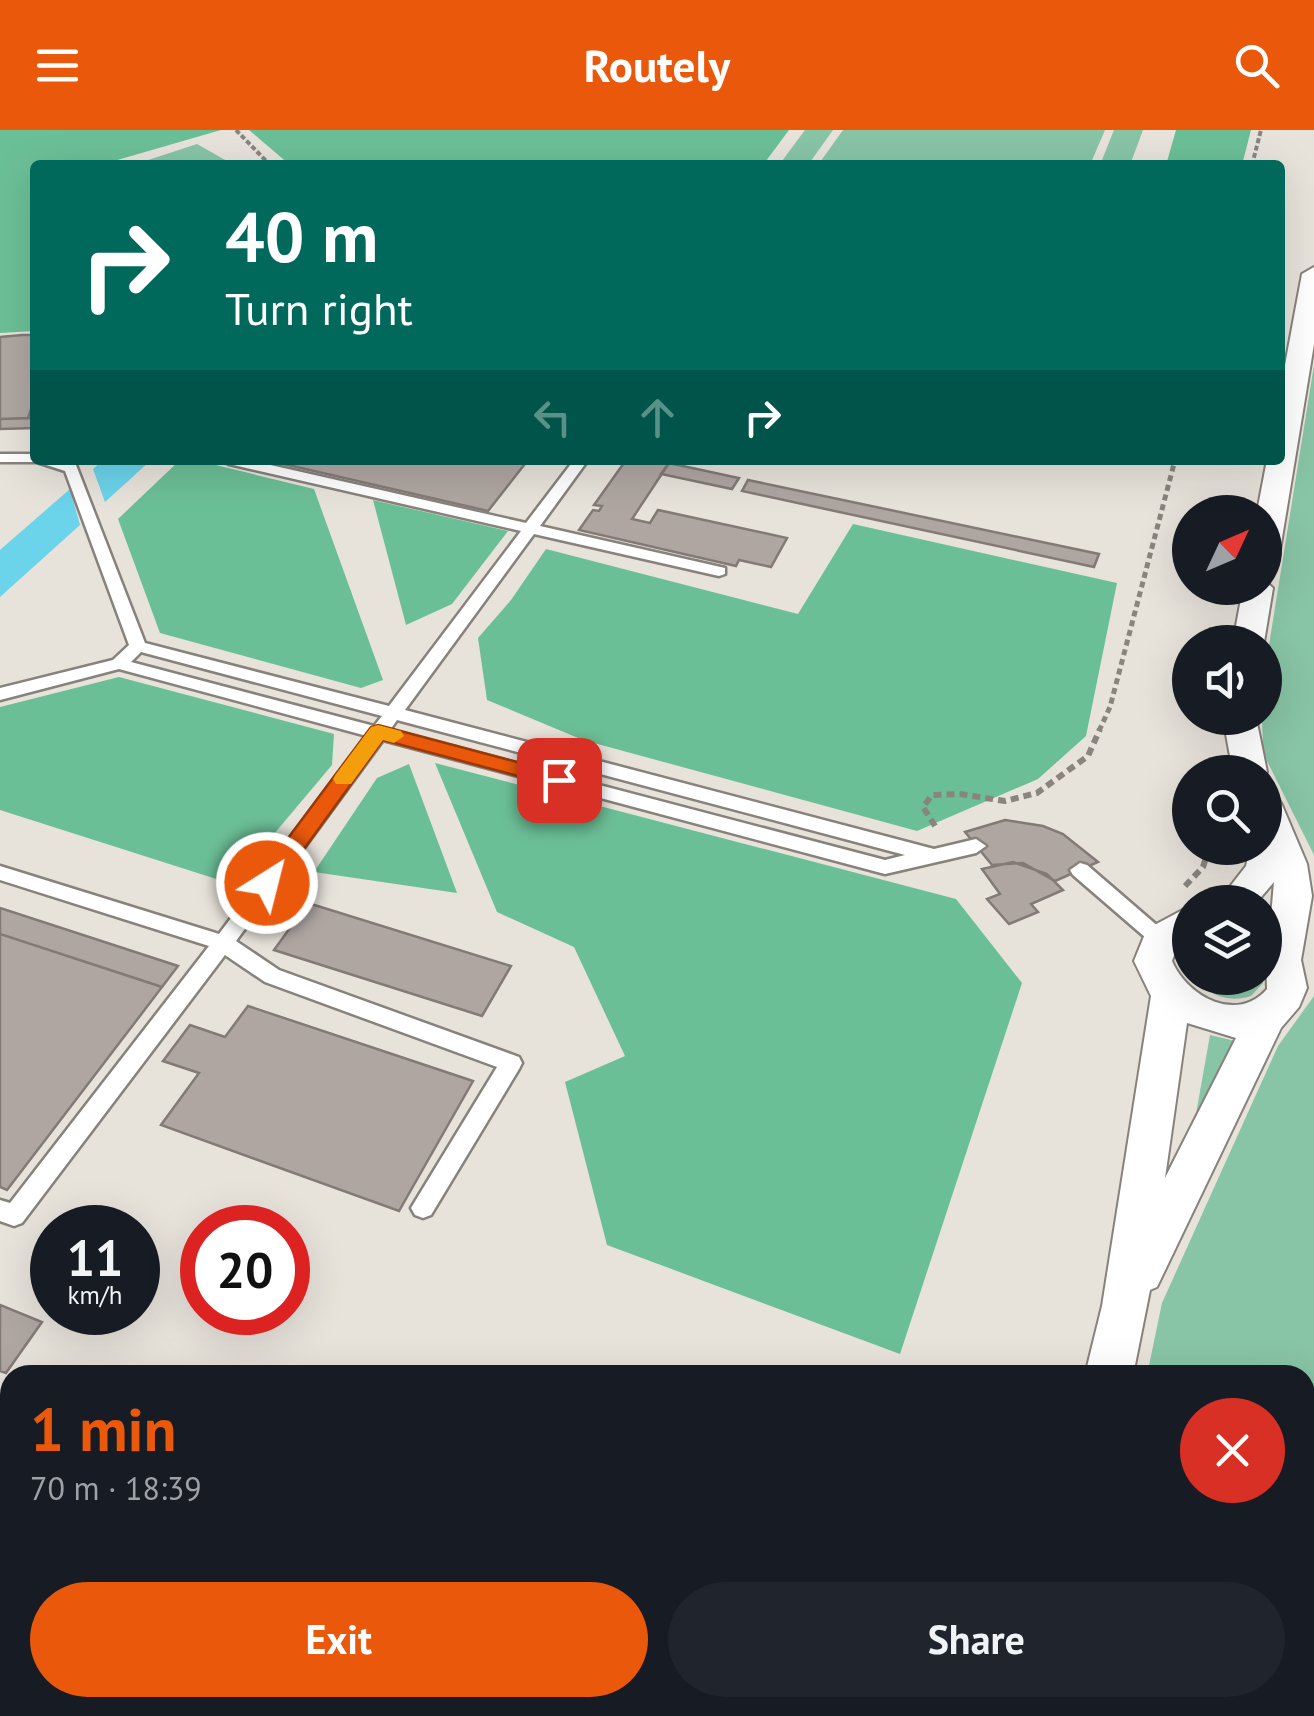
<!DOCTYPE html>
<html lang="en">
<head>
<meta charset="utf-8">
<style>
	:root { --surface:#171b24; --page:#20242c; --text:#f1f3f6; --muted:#9ea1a6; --accent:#ea580c }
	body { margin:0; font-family:"PT Sans",sans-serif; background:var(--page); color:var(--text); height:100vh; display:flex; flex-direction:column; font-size:38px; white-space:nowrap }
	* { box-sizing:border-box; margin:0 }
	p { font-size:32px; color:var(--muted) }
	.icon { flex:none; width:55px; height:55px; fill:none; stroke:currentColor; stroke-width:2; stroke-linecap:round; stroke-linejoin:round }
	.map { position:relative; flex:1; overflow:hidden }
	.drawer { position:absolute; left:0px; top:1235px; width:1315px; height:352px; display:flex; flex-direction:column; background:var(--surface); border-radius:30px 30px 0 0; box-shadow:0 10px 40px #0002 }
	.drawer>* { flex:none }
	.banner { position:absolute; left:30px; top:30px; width:1255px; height:305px; border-radius:10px; box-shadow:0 10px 40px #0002; background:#00695c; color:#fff; overflow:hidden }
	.needle { width:65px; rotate:46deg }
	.controls { position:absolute; left:1172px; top:365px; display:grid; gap:20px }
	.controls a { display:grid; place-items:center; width:110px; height:110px; border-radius:50%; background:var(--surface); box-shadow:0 10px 40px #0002; font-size:50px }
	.speed { position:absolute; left:30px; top:1075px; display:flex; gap:20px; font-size:50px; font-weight:700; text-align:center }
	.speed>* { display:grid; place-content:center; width:130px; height:130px; border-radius:50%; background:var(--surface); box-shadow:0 10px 40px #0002; line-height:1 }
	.speed small { font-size:25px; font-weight:400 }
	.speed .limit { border:15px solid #d22; background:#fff; color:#111 }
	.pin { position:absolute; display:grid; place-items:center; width:85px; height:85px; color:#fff; margin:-42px; border-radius:20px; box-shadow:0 5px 15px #0006 }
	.me { position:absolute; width:110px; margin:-55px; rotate:36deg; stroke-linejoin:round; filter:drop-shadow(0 0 8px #0008) }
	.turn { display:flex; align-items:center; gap:35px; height:210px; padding:0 30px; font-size:45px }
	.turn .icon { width:130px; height:130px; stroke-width:2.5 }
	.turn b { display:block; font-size:70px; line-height:85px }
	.lanes { display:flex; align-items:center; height:95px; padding:0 30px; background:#0003; justify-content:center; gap:50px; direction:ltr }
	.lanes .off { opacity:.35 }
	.round { display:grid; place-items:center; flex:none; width:105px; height:105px; border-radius:52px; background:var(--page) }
	.head { display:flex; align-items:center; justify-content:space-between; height:170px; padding:0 30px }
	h1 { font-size:60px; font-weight:800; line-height:75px; color:var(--accent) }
	.primary-button { display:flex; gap:20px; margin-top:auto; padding:20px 30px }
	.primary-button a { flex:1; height:115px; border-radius:60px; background:var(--accent); color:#fff; font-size:40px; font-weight:800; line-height:115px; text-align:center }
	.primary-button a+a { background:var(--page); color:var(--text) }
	header { display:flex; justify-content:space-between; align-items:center; height:130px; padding:0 30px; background:var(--accent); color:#fff; font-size:45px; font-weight:800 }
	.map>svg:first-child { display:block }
	.green { fill:#88c4a6 }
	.forest { fill:#6bbf97 }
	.water { fill:#6bd3ea }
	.building { fill:#afa6a2; stroke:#827a76; stroke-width:2.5 }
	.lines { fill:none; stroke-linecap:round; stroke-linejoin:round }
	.service-casing { stroke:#87827b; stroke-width:5 }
	.minor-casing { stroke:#87827b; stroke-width:4 }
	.path-far2 { stroke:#88857f; stroke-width:4; stroke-dasharray:5 2.5; stroke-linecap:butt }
	.path-far1 { stroke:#88857f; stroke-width:5; stroke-dasharray:6 4; stroke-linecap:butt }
	.path { stroke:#88857f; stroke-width:6; stroke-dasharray:8 5; stroke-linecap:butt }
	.service { fill:#fff; fill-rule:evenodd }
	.minor { fill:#fff; fill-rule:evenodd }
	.route { fill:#ea580c; stroke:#983908; stroke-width:2.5 }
	.slow { fill:#f59e0b }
</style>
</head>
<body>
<header><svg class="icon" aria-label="menu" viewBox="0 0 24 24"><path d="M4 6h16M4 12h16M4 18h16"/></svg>Routely<svg class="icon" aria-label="search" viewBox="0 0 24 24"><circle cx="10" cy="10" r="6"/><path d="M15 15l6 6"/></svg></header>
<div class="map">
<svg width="1314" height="1586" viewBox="0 0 1314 1586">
	<rect width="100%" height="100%" fill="#e7e2da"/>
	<!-- green -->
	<path class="green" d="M805,0H833L808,35H779Z
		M843,0H1105L1090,35H818Z
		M1114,0H1143L1130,35H1100Z
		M197,14L234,35H133Z
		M1314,235V725L1263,623L1262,588H1265V540Z
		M1196,848H1263V853L1251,866C1229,873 1209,866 1196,848Z
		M1314,866V1586H1077L1078,1578H1305V1245H1147L1162,1173L1278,916Z
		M1210,905L1235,911L1193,1001Z"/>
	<!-- forest -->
	<path class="forest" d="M0,0H221L100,35H35V201L0,203Z
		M249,0H789L763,35H290Z
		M1176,0H1251L1242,35H1166Z
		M180,330H195L314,359L383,550L361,558L160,503L118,389Z
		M373,370L508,401L452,474L406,495Z
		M853,394L1117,453L1086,606L1038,649L917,701L583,610L487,570L478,508L511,470L546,419L798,484Z
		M119,547L334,604L332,635L232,754L0,680V577Z
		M435,633L956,769L1022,853L900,1224L607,1115L565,952L625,926L574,817L497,782Z
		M409,634L457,763L314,742L377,648Z"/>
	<!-- water -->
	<path class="water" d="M103,330L149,332L105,372L93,339Z
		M70,359L80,395L0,467V420Z"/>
	<!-- building -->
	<path class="building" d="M22,205H35V268L28,288L0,289V207Z
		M35,288V298L0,299V289Z
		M266,330H528L488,381Z
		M626,330L669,333L632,389L650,393L658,380L787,408L771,437L739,430L736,436L579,400L593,380L599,381L602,376L594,375Z
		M669,333L739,348L732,359L661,344Z
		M748,350L1099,424L1094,437L742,361Z
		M1005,690L1043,696L1063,704L1098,732L1055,751L1023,733L992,735L965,702Z
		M1013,732L1047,744L1063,760L1031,774L1038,782L1009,794L987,769L1000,764L982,739Z
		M308,773L511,836L482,886L274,820Z
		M0,778L178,836L162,857L0,804Z
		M0,804L162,857L7,1060L0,1057Z
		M248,876L473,951L399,1081L161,995L199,943L163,931L190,895L225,907Z
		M0,1175L42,1192L6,1243L0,1241Z"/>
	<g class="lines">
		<defs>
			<path id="service" d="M0,324H35V330H59L76,335L145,513L389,576L521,401L229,334L222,330H248L526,393L574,330H588L540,396L725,438V444L719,446L534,404L405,580L934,719L976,709L986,716L976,723L885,744L383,610L236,811L279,840L519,927L522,933L519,939L431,1085L423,1088L415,1085L411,1078L497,937L265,852L225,825L22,1093L14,1096L0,1091V1070L10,1073L209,816L0,750V736L219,804L367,606L119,539L0,570V558L113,530L129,515L65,341L37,332H0ZM141,522L382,586L374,596L131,532ZM397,590L905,725L885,730L390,600Z
				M1080,733L1087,735L1167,804L1170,809L1167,814H1153L1073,745L1070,740Z"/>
			<path id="minor" d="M1314,137V214L1280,420L1275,426L1265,429V382H1257L1267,330H1280V262L1302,144Z
				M1265,451L1273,458L1264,512H1233L1243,458H1265Z
				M1223,588H1256L1267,642L1265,646L1233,642Z
				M1265,663L1277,666L1282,675L1307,734L1312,766L1301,830L1307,858L1299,877L1281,898L1157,1157L1150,1160L1133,1245H1085L1102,1176L1151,866L1134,831L1147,799L1190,776V809L1177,817L1172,831C1188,868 1238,893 1267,859L1265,797L1270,798L1274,752L1257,772H1218L1246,736L1250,718H1265ZM1187,893L1236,908L1165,1048Z
				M1006,1578H1060L1058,1586H1004Z"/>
		</defs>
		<!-- service casing -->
		<use href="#service" class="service-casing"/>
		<!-- minor casing -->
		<use href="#minor" class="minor-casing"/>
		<!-- path-far2 -->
		<path class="path-far2" d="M236,0L270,35
			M1252,35L1261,0"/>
		<!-- path-far1 -->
		<path class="path-far1" d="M1099,601L1110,577L1175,330"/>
		<!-- path -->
		<path class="path" d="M935,696L923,677L932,665L960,664L1005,671L1037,663L1088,626L1100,599
			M1185,756L1203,737L1209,718"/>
		<!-- service -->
		<use href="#service" class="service"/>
		<!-- minor -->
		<use href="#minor" class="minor"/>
	</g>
	<!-- route -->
	<path class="route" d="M378,595L566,645L569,650L559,657L383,610L275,759H259L256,753L259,747L371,597Z"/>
	<!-- slow -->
	<path class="slow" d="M378,595L401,601L404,606L394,613L383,610L351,654H336L333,649L336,644L371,597Z"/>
</svg>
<div class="controls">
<a><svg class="needle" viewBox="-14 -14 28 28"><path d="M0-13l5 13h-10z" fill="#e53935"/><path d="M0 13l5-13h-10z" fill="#9ea1a6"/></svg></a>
<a><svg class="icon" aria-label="sound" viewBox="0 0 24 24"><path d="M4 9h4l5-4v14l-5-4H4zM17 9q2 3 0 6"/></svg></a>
<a><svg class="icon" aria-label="search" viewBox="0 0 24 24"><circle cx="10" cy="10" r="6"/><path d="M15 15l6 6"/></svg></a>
<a><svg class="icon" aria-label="layers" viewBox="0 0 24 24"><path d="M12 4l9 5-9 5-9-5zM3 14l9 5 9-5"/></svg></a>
</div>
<div class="speed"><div>11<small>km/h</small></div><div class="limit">20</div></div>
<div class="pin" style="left:559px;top:650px;background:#d93025"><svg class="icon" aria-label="arrive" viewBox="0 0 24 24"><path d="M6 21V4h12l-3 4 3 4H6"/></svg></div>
<svg class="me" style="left:267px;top:753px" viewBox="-20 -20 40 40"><circle r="17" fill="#ea580c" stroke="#fff" stroke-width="3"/><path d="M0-11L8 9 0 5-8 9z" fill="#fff"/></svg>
<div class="banner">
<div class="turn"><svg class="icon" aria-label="right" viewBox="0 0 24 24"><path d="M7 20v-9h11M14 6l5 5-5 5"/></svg><div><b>40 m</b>Turn right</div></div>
<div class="lanes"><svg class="icon off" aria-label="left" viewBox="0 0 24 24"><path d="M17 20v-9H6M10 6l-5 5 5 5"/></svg><svg class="icon off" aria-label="ahead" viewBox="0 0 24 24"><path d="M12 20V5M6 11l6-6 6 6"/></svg><svg class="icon" aria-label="right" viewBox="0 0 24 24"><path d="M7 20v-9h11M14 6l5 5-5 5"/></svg></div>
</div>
<section class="drawer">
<div class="head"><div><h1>1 min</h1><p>70 m · 18:39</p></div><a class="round" style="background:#d93025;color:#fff"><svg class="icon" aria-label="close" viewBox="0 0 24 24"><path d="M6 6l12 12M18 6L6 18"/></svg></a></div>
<div class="primary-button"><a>Exit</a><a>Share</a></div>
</section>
</div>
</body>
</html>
